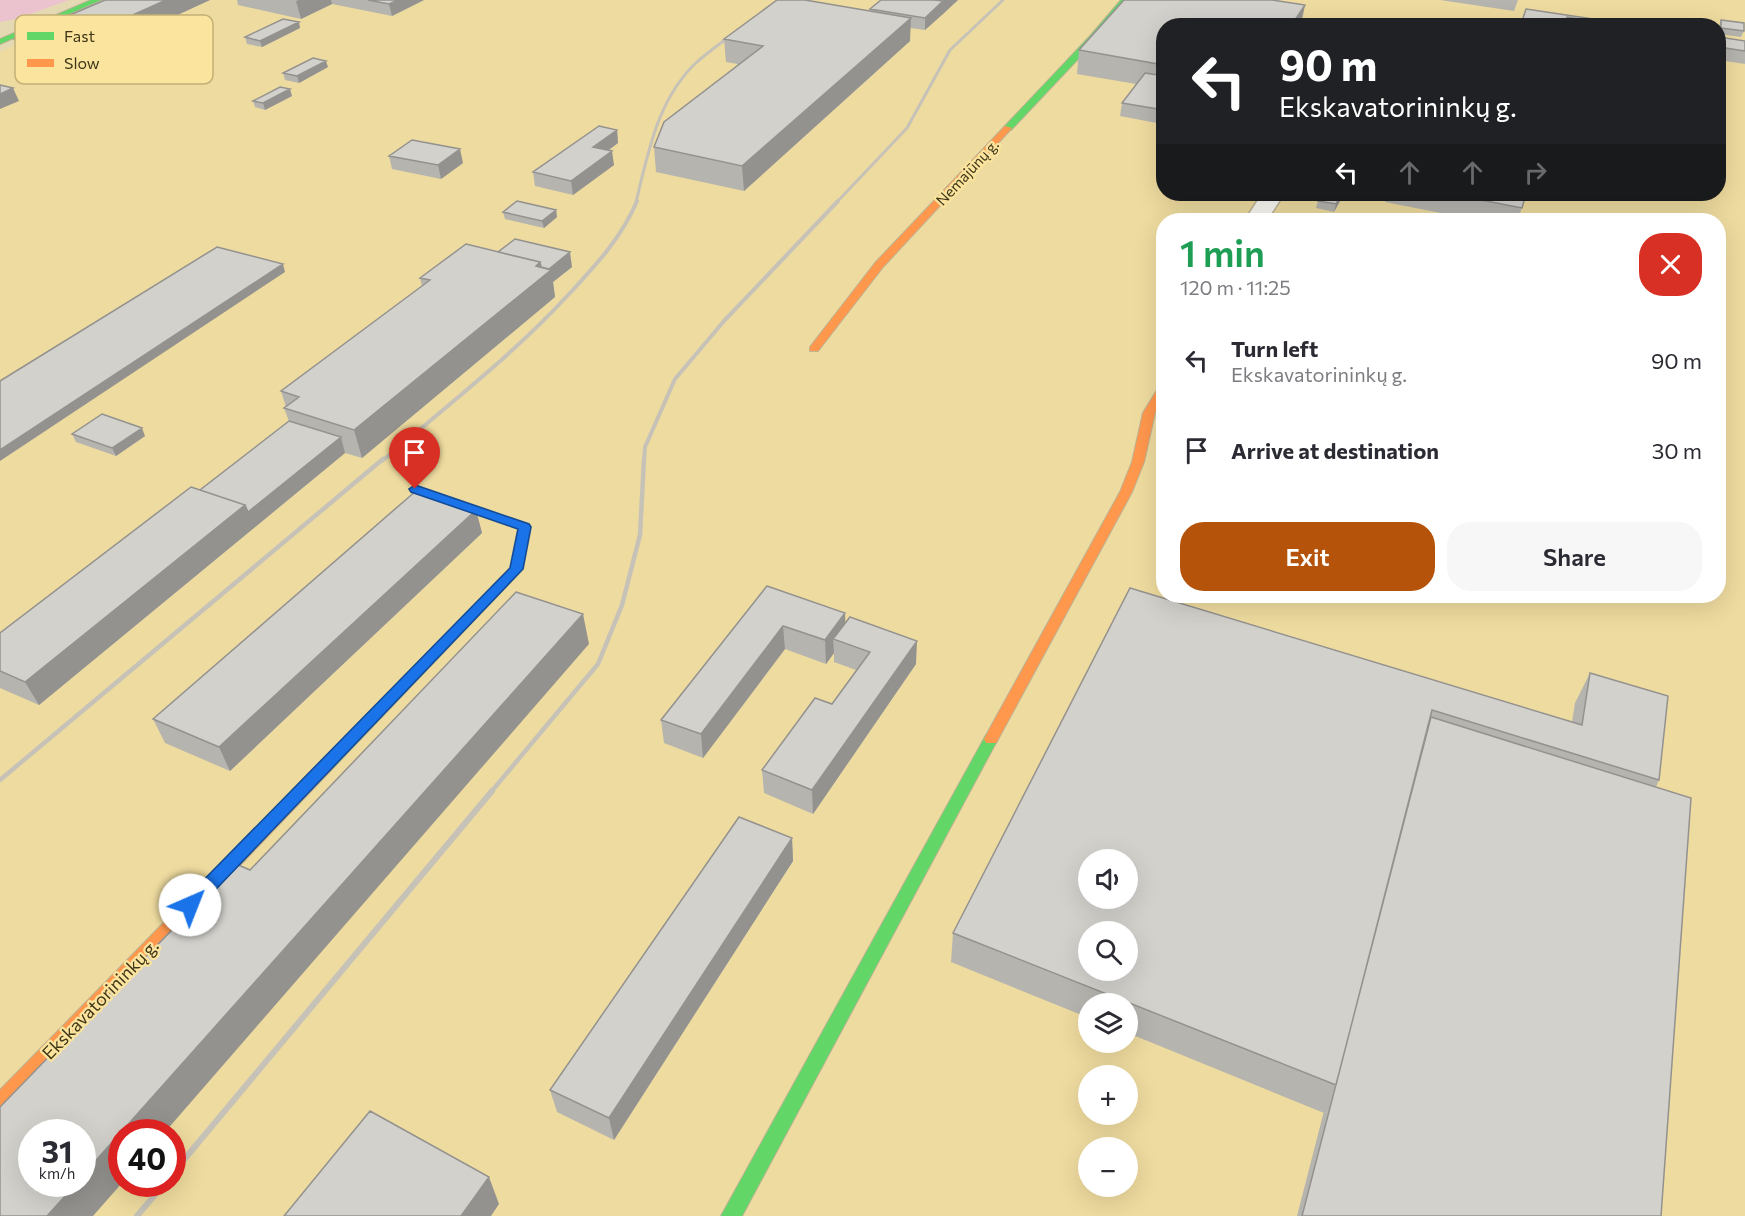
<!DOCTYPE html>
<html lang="en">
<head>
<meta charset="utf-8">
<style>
	:root { --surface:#fff; --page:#f7f7f7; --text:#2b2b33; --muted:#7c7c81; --accent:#b45309 }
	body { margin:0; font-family:Commissioner,sans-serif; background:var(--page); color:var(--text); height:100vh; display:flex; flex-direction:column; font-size:22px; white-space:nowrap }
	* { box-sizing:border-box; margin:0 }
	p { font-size:20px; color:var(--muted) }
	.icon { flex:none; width:33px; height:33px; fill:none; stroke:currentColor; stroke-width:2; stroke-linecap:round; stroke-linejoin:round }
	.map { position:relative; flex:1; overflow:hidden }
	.details { position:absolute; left:1156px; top:213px; width:570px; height:390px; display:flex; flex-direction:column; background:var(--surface); border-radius:24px; box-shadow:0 6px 24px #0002 }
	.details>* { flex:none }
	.hud { position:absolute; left:1156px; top:18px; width:570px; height:183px; border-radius:24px; box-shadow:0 6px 24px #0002; background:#202124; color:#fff; overflow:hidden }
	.tools { position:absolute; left:1078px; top:849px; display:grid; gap:12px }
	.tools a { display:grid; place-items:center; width:60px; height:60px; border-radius:50%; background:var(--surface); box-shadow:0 6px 24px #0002; font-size:30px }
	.speed { position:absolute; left:18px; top:1119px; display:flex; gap:12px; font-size:30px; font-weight:700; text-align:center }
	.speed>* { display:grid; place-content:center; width:78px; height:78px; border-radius:50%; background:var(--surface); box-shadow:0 6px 24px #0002; line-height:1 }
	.speed small { font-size:15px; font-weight:400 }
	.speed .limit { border:9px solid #d22; background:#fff; color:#111 }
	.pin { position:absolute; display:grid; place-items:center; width:51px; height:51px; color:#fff; margin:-62px -26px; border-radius:50% 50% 50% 0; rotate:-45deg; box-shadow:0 0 6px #0007 }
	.pin .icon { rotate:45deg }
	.me { position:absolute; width:66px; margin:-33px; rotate:44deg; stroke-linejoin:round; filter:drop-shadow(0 0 4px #0008) }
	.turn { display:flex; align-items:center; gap:21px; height:126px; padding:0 24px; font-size:27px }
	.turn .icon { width:78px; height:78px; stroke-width:2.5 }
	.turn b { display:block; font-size:42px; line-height:51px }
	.lanes { display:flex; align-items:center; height:57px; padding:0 24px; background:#0003; justify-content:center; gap:30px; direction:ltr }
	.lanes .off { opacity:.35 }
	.round { display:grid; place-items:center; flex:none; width:63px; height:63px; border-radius:24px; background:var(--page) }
	.headline { display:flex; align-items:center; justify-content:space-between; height:102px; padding:0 24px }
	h1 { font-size:36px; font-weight:600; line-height:45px; color:#1e9e55 }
	.button { display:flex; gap:12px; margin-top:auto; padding:12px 24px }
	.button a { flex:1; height:69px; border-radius:24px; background:var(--accent); color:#fff; font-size:24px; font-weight:600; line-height:69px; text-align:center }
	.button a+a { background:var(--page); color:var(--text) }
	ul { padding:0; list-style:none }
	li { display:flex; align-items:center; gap:18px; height:90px; padding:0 24px }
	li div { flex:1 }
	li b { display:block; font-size:22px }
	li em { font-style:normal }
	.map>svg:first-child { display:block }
	.built { fill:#eedb9f; fill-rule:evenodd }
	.green { fill:#eac3ce }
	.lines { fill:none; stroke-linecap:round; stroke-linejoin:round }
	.street-casing { stroke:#bdb395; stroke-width:3 }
	.fast-casing { stroke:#bdb395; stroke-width:2 }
	.slow-casing { stroke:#bdb395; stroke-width:2 }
	.street { fill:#fbf9f4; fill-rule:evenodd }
	.fast { fill:#63d668; fill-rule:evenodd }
	.slow { fill:#ff974d; fill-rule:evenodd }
	.rail-far3 { stroke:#c6c2b8; stroke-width:3 }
	.rail-far2 { stroke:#c6c2b8; stroke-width:4 }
	.rail-far1 { stroke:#c6c2b8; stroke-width:4.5 }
	.rail { stroke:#c6c2b8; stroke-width:6 }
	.wall { fill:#b5b4af }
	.shaded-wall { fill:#94928f }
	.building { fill:#d3d1cc; stroke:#94928f; stroke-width:1.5; fill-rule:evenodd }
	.route { fill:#1a73e8; stroke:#114b97; stroke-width:1.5 }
	.labels { text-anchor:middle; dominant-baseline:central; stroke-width:4.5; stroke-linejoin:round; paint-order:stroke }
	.far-street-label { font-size:15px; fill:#3f3619; stroke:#fbe49d }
	.street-label { font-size:18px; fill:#3f3619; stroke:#fbe49d }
	.key { fill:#fbe49d; stroke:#c3b075; stroke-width:1.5 }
	.key-label { font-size:16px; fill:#3f3619 }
</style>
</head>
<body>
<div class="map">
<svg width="1745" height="1216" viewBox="0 0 1745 1216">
	<rect width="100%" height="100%" fill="#e5d9b3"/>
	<!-- built -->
	<path class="built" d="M119,0H1745V1216H0V52ZM1164,26H1719V194H1164ZM1164,220H1719V596H1164ZM1089,860H1128V898H1089ZM1089,932H1128V970H1089ZM1089,1004H1128V1042H1089ZM1089,1076H1128V1114H1089ZM32,1132H82V1184H32ZM122,1132H172V1184H122ZM1089,1148H1128V1186H1089Z"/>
	<!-- green -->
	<path class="green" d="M0,0H69L16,19L0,22Z"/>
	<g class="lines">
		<defs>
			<path id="street" d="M1262,194H1284L1267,220H1245Z"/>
			<path id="fast" d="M91,0H101L0,44V39Z
				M1121,0H1129L1097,39L1011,130H1005V126L1091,35Z
				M415,485L529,524L531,527L523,569L333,768H323L320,764L323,760L510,568L518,529L411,492L409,489Z
				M991,733L996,735L998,739L742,1216H721L986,735Z"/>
			<path id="slow" d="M1005,126L1012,128L883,267L818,351H810V347L875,263Z
				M1164,384V397L1155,413L1144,462L1132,492L996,743H986L984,739L1120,492L1132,462L1143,413L1160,385Z
				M328,758L333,760L336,764L333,768L7,1109L0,1112V1090L323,760Z"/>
		</defs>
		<!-- street casing -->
		<use href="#street" class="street-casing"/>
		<!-- fast casing -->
		<use href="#fast" class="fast-casing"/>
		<!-- slow casing -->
		<use href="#slow" class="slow-casing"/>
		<!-- street -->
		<use href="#street" class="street"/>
		<!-- fast -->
		<use href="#fast" class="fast"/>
		<!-- slow -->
		<use href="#slow" class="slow"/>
		<!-- rail-far3 -->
		<path class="rail-far3" d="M636,202C648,153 658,97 698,61C711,50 725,40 738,30
			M837,202L907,128L950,50L1003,0"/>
		<!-- rail-far2 -->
		<path class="rail-far2" d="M382,461C446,407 513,355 570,293C596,265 622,237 637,201
			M644,461L645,447L675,379L724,321L838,201"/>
		<!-- rail-far1 -->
		<path class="rail-far1" d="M0,780L383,459
			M491,792L598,664L622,605L640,535L644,459"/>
		<!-- rail -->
		<path class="rail" d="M172,1174L492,791
			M137,1216L164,1184"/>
	</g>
	<!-- wall -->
	<path class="wall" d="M105,0H210L112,45L79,71L47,72L36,70L21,58L14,39Z
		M237,0H424L392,16L332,4L301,19L238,5Z
		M881,0H958L925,30L910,28V41L744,191L656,172L654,147L738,64L726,62L724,39L870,11V9Z
		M1124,0H1272L1305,5L1302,21L1319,23L1318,26H1164V121L1162,124L1120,116L1122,103L1136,84L1077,74L1079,50Z
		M1440,0H1518L1514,11Z
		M1721,20L1744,31L1741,37L1719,34V26Z
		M300,28L262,47L247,44L245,37Z
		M1719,37L1745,41V64L1719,60Z
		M328,67L299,83L285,80L283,73Z
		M292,96L265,110L255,107L253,101Z
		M617,130L618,143L609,150L614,165L573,195L535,186L533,172Z
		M389,156L463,163L441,179L392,169Z
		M1342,194L1340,201L1334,212L1316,208L1318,201Z
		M1387,194H1526L1518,220H1476L1385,202Z
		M556,210L557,217L544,228L505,219L503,212Z
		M498,252L572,267L553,282L555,297L362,458L345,453L39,705L0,688V633L200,490L289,421L284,408L286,407L281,391L422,286L420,278Z
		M72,434L145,436L116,456L76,442Z
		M476,510L482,533L230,771L165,743L153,719Z
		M767,586L845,623L916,664L813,814L764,793L762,770L832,704L856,670L834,662V653L826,664L785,649L703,758L664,743L661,720Z
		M1130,588L1572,722L1575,703L1590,673L1659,780L1656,787L1661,1216H1297L1324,1111V1113L1128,1033V1004H1089V1018L951,962L953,933Z
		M792,838L793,861L614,1140L557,1112L550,1090Z"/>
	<!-- shaded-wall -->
	<path class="shaded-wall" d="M166,0H210L112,45L79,71L71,52L106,27Z
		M299,0H331L332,4L301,19L296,1Z
		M398,0H424L392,16L389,4Z
		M943,0H958L943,14Z
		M943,1V14L925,30V18Z
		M1305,5L1300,26L1295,20Z
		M911,18L910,41L744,191L742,166Z
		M299,22L300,28L262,47L260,41Z
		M326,61L328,67L299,83L297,76Z
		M13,88L19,101L0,109V94Z
		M290,89L292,96L265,110L263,103Z
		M617,130L618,143L595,160L593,147Z
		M460,149L463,163L441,179L438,165Z
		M612,151L614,165L573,195L571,181Z
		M1342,194L1340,201L1334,212L1336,204Z
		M556,210L557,217L544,228L542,221Z
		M570,252L572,267L553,282L555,297L362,458L354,430L536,266L540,262Z
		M283,264L285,272L0,461V450Z
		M142,428L145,436L116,456L112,448Z
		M341,437L345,453L39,705L25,682L245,505Z
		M476,510L482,533L230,771L219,747Z
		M845,613L846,636L833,639L834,653L826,664L825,640Z
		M583,614L589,644L165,1132H122V1183L93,1216H47L76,1184H82V1176Z
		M783,626L785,649L703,758L701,734Z
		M917,641L916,664L813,814L812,790Z
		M792,838L793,861L614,1140L609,1118Z
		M489,1177L499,1204L491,1216H461Z"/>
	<!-- building -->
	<path class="building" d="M105,0H166L106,27L71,52L40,54L29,52L14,39Z
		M368,0H398L389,4Z
		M777,0H805L911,18L742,166L654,147L664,122L763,46L724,39Z
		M881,0H934L943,1L925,18L870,9Z
		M1124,0H1272L1305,5L1295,20L1319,23L1317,26H1164V65L1079,50Z
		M1526,9L1640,26H1623L1567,17L1565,26H1528L1521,24Z
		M1567,17L1623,26H1565Z
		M283,19L299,22L260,41L245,37Z
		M1721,20L1744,23V31L1721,28Z
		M1719,37L1745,41V51L1719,47Z
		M313,58L326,61L297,76L283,73Z
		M1145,73L1164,76V110L1122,103Z
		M0,85L13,88L0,94Z
		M280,87L290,89L263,103L253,101Z
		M599,126L617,130L593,147L612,151L571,181L533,172Z
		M412,140L460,149L438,165L389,156Z
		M1322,194H1342L1336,204L1318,201Z
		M1450,194H1526L1522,208Z
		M517,201L556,210L542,221L503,212Z
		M515,239L570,252L549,269L541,267L540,262L498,252Z
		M466,244L540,262L536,266L551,270L354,430L284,408L299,397L281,391L430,280L420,278Z
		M217,247L283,264L0,450V381Z
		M102,414L142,428L112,448L72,434Z
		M289,421L341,437L248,512L245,505L200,490Z
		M191,487L245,505L25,682L0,671V633Z
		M417,490L476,510L219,747L153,719Z
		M767,586L845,613L825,640L783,626L701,734L661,720Z
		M1130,588L1582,725L1590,673L1668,696L1659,780L1432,710L1336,1085L953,933ZM1089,860H1128V898H1089ZM1089,932H1128V970H1089Z
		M516,592L583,614L82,1176V1132H32V1184H76L47,1216H0V1107L236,864L250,870Z
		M850,617L917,641L812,790L762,770L815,698L832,704L870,652L833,639Z
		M1431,717L1691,798L1661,1216H1302Z
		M739,817L792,838L609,1118L550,1090Z
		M370,1111L489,1177L461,1216H284Z"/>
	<!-- route -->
	<path class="route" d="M415,485L529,524L531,527L523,569L196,910L190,912L184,910L182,905L184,900L510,568L518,529L411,492L409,489Z"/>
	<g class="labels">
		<!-- far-street labels -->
		<g class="far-street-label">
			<text transform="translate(967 172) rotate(-47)">Nemajūnų g.</text>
		</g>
		<!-- street labels -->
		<g class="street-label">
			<text transform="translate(100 999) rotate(-46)">Ekskavatorininkų g.</text>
		</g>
	</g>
	<!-- legend -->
	<rect x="15" y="15" width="198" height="69" rx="9" class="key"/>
	<rect x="27" y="32" width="27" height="8" fill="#63d668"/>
	<rect x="27" y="59" width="27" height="8" fill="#ff974d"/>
	<g class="key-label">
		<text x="64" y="42">Fast</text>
		<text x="64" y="69">Slow</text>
	</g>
</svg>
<div class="tools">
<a><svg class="icon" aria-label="sound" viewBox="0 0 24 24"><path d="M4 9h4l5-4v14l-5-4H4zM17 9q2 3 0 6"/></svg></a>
<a><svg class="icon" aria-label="search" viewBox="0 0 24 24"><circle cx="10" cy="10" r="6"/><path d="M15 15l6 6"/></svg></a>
<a><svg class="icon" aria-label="layers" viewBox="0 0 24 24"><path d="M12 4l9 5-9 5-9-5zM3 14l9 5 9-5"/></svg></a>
<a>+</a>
<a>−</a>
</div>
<div class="speed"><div>31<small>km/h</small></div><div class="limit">40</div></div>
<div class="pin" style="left:415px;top:489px;background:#d93025"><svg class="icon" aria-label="arrive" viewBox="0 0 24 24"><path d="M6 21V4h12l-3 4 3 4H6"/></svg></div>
<svg class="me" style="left:190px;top:905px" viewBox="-20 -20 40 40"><circle r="19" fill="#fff"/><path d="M0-13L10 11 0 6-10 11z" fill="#1a73e8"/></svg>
<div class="hud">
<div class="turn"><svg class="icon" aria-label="left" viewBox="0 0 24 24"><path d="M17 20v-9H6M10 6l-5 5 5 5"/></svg><div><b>90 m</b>Ekskavatorininkų g.</div></div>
<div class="lanes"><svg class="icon" aria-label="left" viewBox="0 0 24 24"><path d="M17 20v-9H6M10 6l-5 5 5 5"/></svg><svg class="icon off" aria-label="ahead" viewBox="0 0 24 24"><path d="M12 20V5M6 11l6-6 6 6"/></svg><svg class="icon off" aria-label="ahead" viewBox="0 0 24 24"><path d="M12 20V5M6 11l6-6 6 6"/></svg><svg class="icon off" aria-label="right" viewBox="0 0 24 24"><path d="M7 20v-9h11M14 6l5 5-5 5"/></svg></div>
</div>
<section class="details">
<div class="headline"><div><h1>1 min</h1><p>120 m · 11:25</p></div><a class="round" style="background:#d93025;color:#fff"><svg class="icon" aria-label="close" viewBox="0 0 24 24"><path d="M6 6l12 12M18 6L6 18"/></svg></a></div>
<ul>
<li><svg class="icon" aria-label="left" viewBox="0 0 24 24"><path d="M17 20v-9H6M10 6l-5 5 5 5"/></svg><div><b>Turn left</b><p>Ekskavatorininkų g.</p></div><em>90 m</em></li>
<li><svg class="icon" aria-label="arrive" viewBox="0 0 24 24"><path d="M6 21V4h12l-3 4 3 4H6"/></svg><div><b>Arrive at destination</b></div><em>30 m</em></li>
</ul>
<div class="button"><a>Exit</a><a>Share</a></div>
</section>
</div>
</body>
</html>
